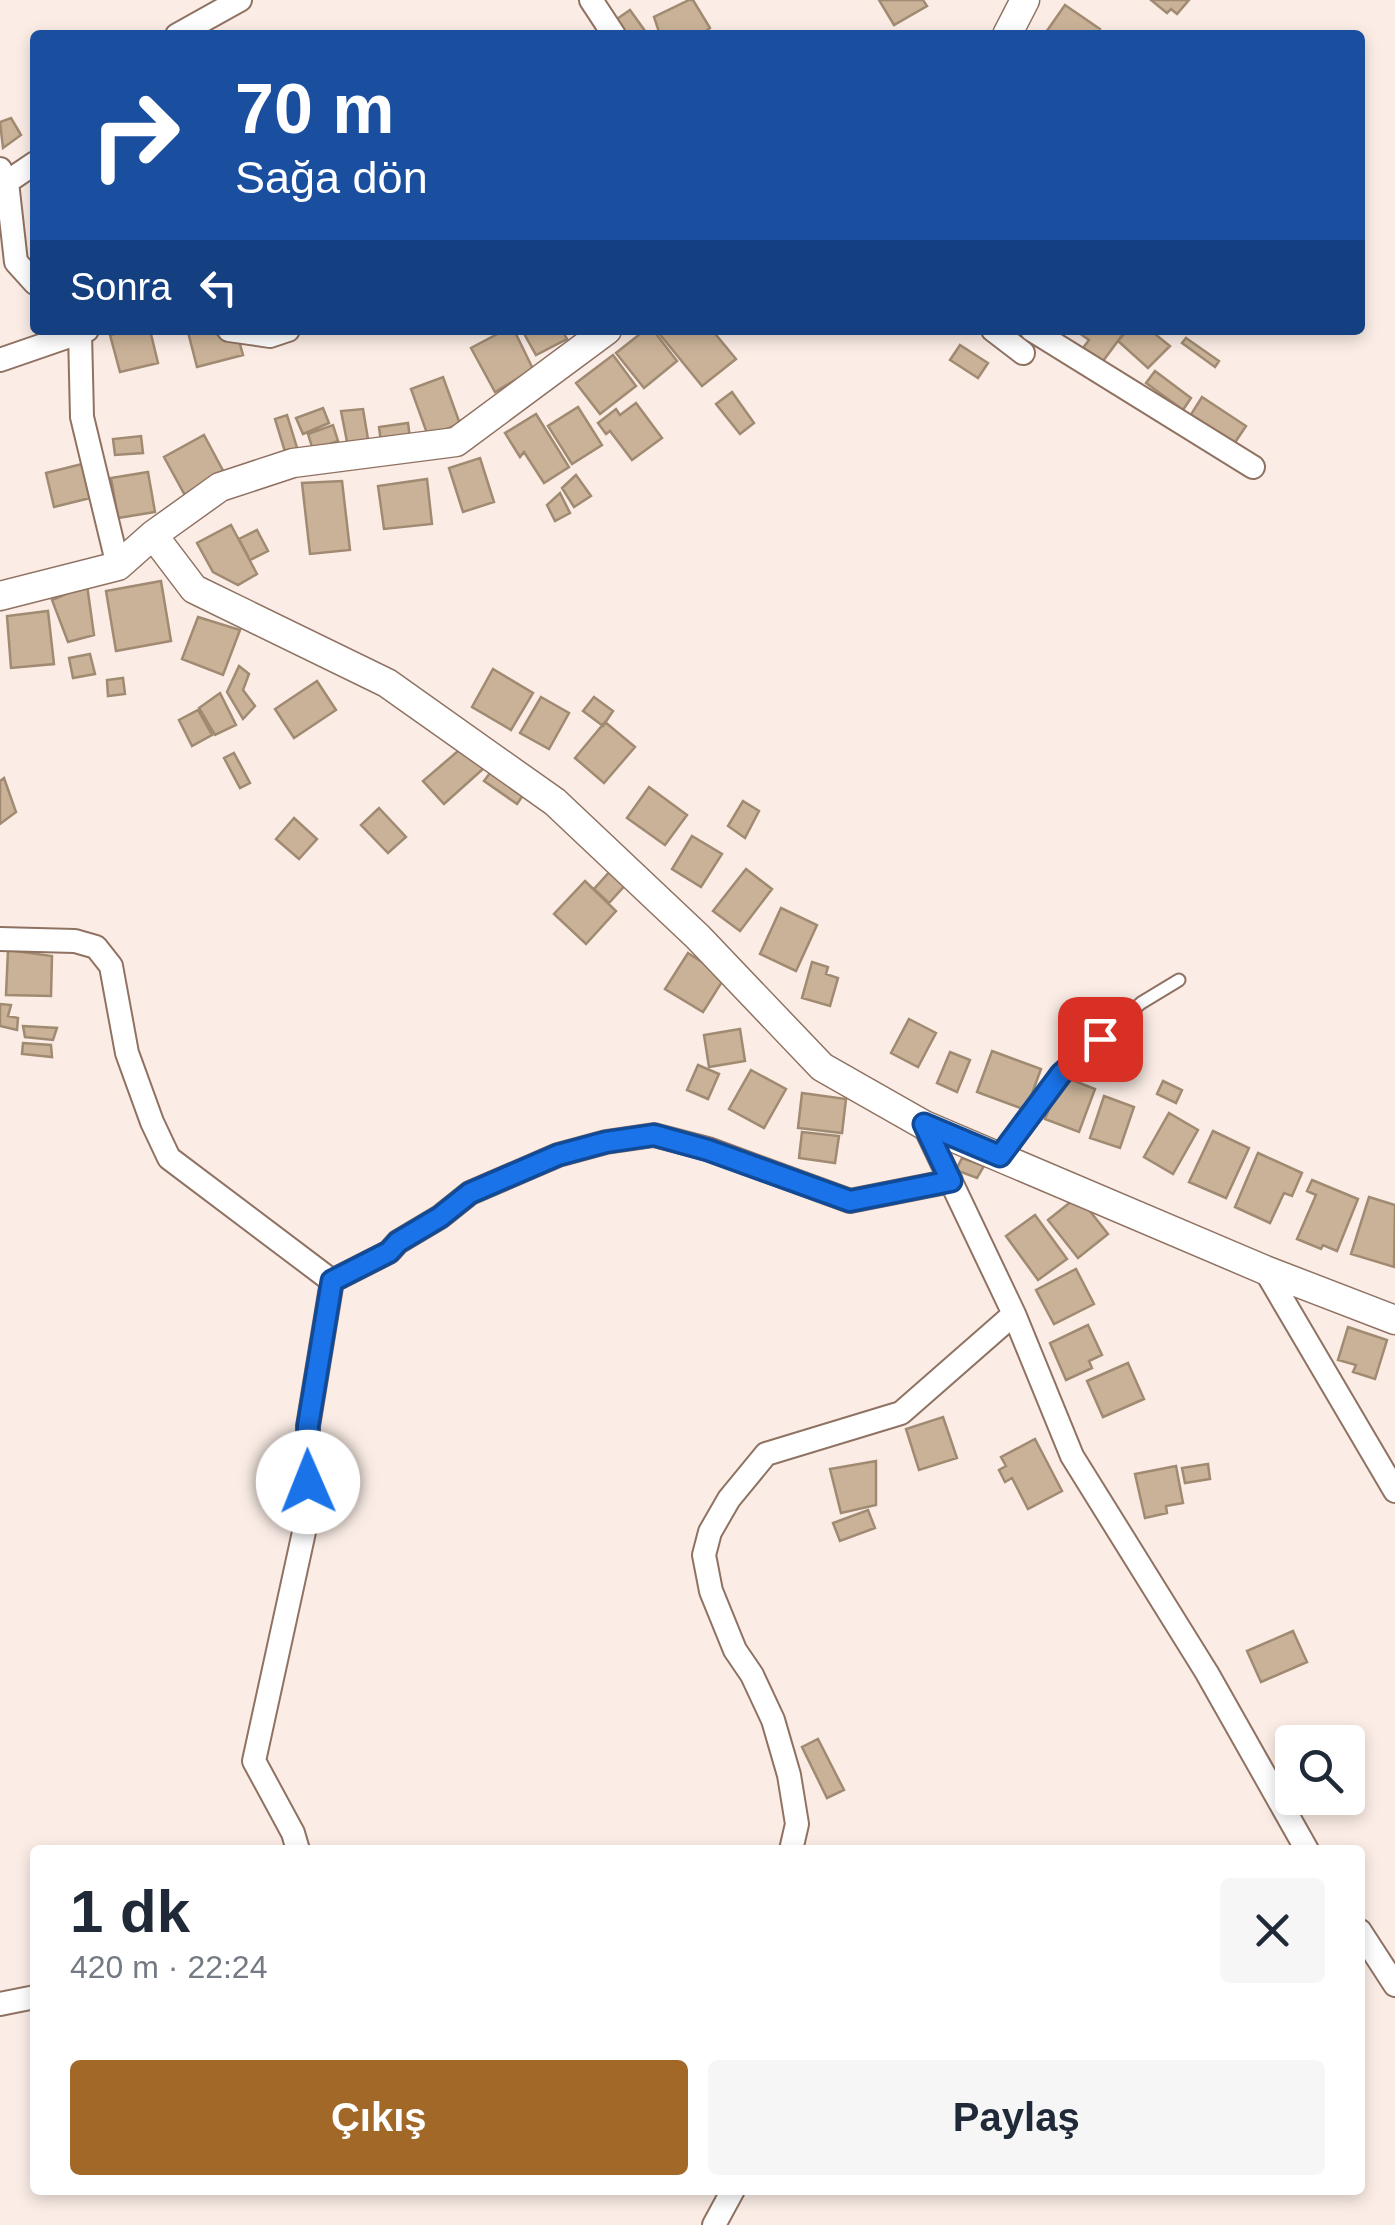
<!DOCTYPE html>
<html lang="tr">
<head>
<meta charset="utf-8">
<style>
	:root { --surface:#fff; --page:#f6f6f7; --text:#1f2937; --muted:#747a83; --accent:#a26827 }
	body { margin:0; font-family:Helvetica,sans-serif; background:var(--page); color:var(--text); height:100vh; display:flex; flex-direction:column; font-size:38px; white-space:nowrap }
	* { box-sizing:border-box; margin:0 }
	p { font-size:32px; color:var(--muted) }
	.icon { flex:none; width:55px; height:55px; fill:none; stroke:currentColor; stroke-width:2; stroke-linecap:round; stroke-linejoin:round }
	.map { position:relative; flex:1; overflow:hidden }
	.panel { position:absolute; left:30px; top:1845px; width:1335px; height:350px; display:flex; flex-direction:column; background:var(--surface); border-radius:10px; box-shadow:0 5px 15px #0003 }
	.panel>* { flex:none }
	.banner { position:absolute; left:30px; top:30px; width:1335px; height:305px; border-radius:10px; box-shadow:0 5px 15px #0003; background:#1a4fa0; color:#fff; overflow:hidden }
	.controls { position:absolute; left:1275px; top:1725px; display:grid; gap:20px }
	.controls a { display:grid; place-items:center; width:90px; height:90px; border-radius:10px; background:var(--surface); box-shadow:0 5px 15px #0003; font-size:50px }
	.pin { position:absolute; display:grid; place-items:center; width:85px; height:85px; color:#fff; margin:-42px; border-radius:20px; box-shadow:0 5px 15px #0006 }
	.me { position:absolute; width:110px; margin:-55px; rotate:359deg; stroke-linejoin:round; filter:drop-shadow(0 0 8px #0008) }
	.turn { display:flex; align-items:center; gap:35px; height:210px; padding:0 40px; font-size:45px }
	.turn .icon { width:130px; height:130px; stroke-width:2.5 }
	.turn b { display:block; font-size:70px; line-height:85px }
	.then { display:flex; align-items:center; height:95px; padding:0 40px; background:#0003; gap:20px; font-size:38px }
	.round { display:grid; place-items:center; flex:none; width:105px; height:105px; border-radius:10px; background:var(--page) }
	.head { display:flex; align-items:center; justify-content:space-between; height:170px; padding:0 40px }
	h1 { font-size:60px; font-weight:800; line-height:75px }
	.action { display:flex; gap:20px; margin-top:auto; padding:20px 40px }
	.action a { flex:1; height:115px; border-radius:10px; background:var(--accent); color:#fff; font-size:40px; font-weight:800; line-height:115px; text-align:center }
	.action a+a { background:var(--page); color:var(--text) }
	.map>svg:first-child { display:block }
	.building { fill:#c9b298; stroke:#a08a71; stroke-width:2.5 }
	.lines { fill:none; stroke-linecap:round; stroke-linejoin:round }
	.service-casing { stroke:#8f7262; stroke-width:15 }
	.minor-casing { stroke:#8f7262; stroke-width:26 }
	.tertiary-casing { stroke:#8f7262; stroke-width:31 }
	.service { stroke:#fff; stroke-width:11 }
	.minor { stroke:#fff; stroke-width:22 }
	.tertiary { stroke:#fff; stroke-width:28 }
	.route-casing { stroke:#114b97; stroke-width:25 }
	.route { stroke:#1a73e8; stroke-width:18 }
</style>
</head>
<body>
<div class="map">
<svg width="1395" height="2225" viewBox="0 0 1395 2225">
	<rect width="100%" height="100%" fill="#fbede6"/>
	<!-- building -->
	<path class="building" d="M689,0H693L710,28L701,35H660L654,17Z
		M879,0H923L927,6L894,25Z
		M1151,0H1189L1177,14L1171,9L1167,13Z
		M1065,5L1100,29L1096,35H1044Z
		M630,10L648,35H625L614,21Z
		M11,118L21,135L3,148L0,122Z
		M130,330H150L158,363L120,372L110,335Z
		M195,330H211L220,337L237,333L243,355L197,367L188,332Z
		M505,330H514L533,369L495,392L471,348Z
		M522,330H562L567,339L536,355Z
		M645,330H653L677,361L644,388L616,353Z
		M661,330H712L736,359L702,386L658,332Z
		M1075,330H1126L1103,361L1083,348L1089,340Z
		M1128,330H1150L1170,346L1148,368L1118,341Z
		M1186,338L1219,361L1215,367L1182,343Z
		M960,345L988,363L978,378L950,360Z
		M613,355L636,386L600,414L576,383Z
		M1155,371L1191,398L1183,410L1146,383Z
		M443,377L460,424L428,436L411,389Z
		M732,392L754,423L740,434L716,404Z
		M1202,397L1246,426L1234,444L1190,416Z
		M636,403L662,438L632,460L610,431L606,434L598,423L616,409L620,415Z
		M578,407L602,445L572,464L548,426Z
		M323,408L329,423L303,434L296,418Z
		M363,409L370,451L349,452L341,411Z
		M536,414L569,467L544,483L524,452L520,457L505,433Z
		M287,415L298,451L286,455L275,419Z
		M408,423L410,438L381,442L379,427Z
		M333,425L338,441L313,450L308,434Z
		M204,435L227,478L187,499L164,457Z
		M141,436L143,453L115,455L113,439Z
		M480,458L494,502L463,512L449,468Z
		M82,464L90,498L54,507L46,473Z
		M148,472L155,512L118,518L111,478Z
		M576,475L591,496L574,507L562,488Z
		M427,479L432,524L384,529L378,486Z
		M342,481L350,550L310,554L302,483Z
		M560,493L570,513L555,521L547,505Z
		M231,525L257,574L238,585L213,572L197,543Z
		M257,530L268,551L250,560L239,539Z
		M161,581L171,641L116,651L106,591Z
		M87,585L94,635L68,642L52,600Z
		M48,611L54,664L11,668L7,616Z
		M198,617L240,630L223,675L182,659Z
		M90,654L95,674L73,678L69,658Z
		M239,666L249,674L243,690L255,706L243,719L227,692Z
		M493,669L533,693L511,730L472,707Z
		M123,678L125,694L108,696L107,680Z
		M317,681L336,710L294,738L275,709Z
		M220,693L236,725L215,735L199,708Z
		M541,697L569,713L549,749L520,733Z
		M594,697L613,711L603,726L583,711Z
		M198,710L212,735L192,746L179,720Z
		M605,722L635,747L604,783L575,758Z
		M465,745L484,768L444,804L423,781Z
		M234,753L250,783L240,788L224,758Z
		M496,765L528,788L517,804L484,781Z
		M4,778L16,812L0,824V781Z
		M649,787L687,815L665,845L627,818Z
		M743,801L759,811L745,838L728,826Z
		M379,808L406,837L388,853L361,825Z
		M294,818L317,839L299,859L276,839Z
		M692,836L722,854L701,887L672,869Z
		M613,868L628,882L609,903L594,889Z
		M746,869L772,889L740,931L713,911Z
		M585,881L616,911L586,944L554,914Z
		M781,908L817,925L796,971L760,954Z
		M8,950L52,956L51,996L6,995Z
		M688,953L725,977L703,1012L665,989Z
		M812,962L828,967L826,974L838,978L830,1006L802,998Z
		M0,1004L11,1005L8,1016L18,1018L17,1030L0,1026Z
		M909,1019L936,1033L918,1067L891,1053Z
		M23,1026L57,1028L53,1040L25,1037Z
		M740,1029L745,1061L709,1067L704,1035Z
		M23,1043L51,1045L52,1057L22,1054Z
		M992,1051L1041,1069L1026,1110L977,1092Z
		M950,1052L970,1060L957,1092L937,1083Z
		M698,1065L719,1074L708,1099L687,1090Z
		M751,1070L786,1089L764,1128L729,1109Z
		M1062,1076L1095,1089L1079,1132L1045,1119Z
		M1163,1081L1182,1090L1176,1103L1157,1094Z
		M802,1093L846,1099L842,1133L798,1128Z
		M1104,1096L1134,1107L1120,1148L1090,1138Z
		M1169,1113L1198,1130L1173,1174L1144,1157Z
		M1213,1131L1249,1148L1226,1198L1189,1182Z
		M802,1132L839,1136L835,1163L799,1158Z
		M1258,1153L1302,1173L1292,1196L1284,1193L1270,1223L1235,1207Z
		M962,1158L984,1166L977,1178L956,1170Z
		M1312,1180L1358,1199L1337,1251L1323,1245L1321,1249L1297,1239L1316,1195L1307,1191Z
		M1078,1196L1108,1234L1078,1258L1048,1220Z
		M1369,1197L1395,1205L1394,1267L1351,1254Z
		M1035,1215L1067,1259L1038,1280L1006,1236Z
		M1076,1269L1094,1304L1054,1324L1036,1290Z
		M1088,1325L1102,1355L1089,1361L1092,1368L1066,1380L1050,1343Z
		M1348,1327L1387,1340L1375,1379L1353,1372L1356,1365L1338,1360Z
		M1128,1363L1144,1399L1103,1417L1087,1381Z
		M943,1417L957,1458L919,1470L906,1429Z
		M1035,1439L1062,1491L1028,1509L1012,1478L1005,1482L999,1470L1006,1466L1001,1457Z
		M876,1461V1505L841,1513L830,1469Z
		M1208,1464L1210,1479L1185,1483L1182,1468Z
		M1176,1466L1183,1503L1166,1506L1167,1513L1145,1518L1135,1474Z
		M868,1510L875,1528L840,1541L833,1523Z
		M1293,1631L1307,1662L1261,1682L1247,1651Z
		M818,1739L844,1790L827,1798L802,1747Z"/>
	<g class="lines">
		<defs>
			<path id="service" d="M1000,1156L1061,1074L1141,1003L1179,980"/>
			<path id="minor" d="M591,0L614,35
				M177,35L240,0
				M0,169L7,182L16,262L35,283
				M7,182L35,163
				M77,330L80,333L82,417L118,566
				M229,330L270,336L288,330
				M993,330L1023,353
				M1032,330L1253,467
				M0,360L87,330
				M0,939L75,941L96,947L111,966L127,1053L152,1122L169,1158L332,1281
				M924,1125L1014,1314L1072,1456L1207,1673L1307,1850
				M1265,1270L1395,1491
				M332,1281L389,1252L398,1242L440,1217L470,1193L558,1155L606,1142L654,1135L708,1149L850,1201L951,1181
				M298,1850L293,1833L254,1761L309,1509L308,1426L332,1281
				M791,1850L797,1824L789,1775L773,1720L752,1675L735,1650L711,1591L704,1555L710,1532L729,1499L766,1454L901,1413L1014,1314
				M1360,1931L1395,1985
				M0,2004L35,1997
				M714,2225L733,2190"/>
			<path id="tertiary" d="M1007,35L1025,0
				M153,535L194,589L387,683L555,802L698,937L822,1067L924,1125L1265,1270L1395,1320
				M0,596L118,566L153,535L220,487L293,463L456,442L607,330"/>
		</defs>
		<!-- service casing -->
		<use href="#service" class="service-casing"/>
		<!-- minor casing -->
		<use href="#minor" class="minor-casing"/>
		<!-- tertiary casing -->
		<use href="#tertiary" class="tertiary-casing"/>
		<!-- service -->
		<use href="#service" class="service"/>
		<!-- minor -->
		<use href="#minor" class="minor"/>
		<!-- tertiary -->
		<use href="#tertiary" class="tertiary"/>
	</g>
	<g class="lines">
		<defs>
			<path id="route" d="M308,1482V1426L332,1281L389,1252L398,1242L440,1217L470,1193L558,1155L606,1142L654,1135L708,1150L850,1201L951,1181L924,1124L1000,1156L1061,1074L1100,1039"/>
		</defs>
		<!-- route casing -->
		<use href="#route" class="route-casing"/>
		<!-- route -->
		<use href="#route" class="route"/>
	</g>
</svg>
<div class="controls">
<a><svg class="icon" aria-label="search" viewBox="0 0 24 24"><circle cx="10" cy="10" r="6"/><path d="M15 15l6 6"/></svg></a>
</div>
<div class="pin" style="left:1100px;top:1039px;background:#d93025"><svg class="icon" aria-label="arrive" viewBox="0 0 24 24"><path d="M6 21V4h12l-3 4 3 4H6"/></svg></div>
<svg class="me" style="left:308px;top:1482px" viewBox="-20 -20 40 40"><circle r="19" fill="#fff"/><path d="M0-13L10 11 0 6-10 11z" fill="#1a73e8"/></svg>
<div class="banner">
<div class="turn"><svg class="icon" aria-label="right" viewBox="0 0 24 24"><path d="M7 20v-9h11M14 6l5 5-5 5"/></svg><div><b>70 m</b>Sağa dön</div></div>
<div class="then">Sonra<svg class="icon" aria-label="left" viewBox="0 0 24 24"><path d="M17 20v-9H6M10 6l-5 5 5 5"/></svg></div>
</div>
<section class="panel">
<div class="head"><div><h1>1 dk</h1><p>420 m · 22:24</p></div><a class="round"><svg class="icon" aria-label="close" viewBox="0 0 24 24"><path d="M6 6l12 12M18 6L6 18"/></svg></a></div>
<div class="action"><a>Çıkış</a><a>Paylaş</a></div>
</section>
</div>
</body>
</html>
